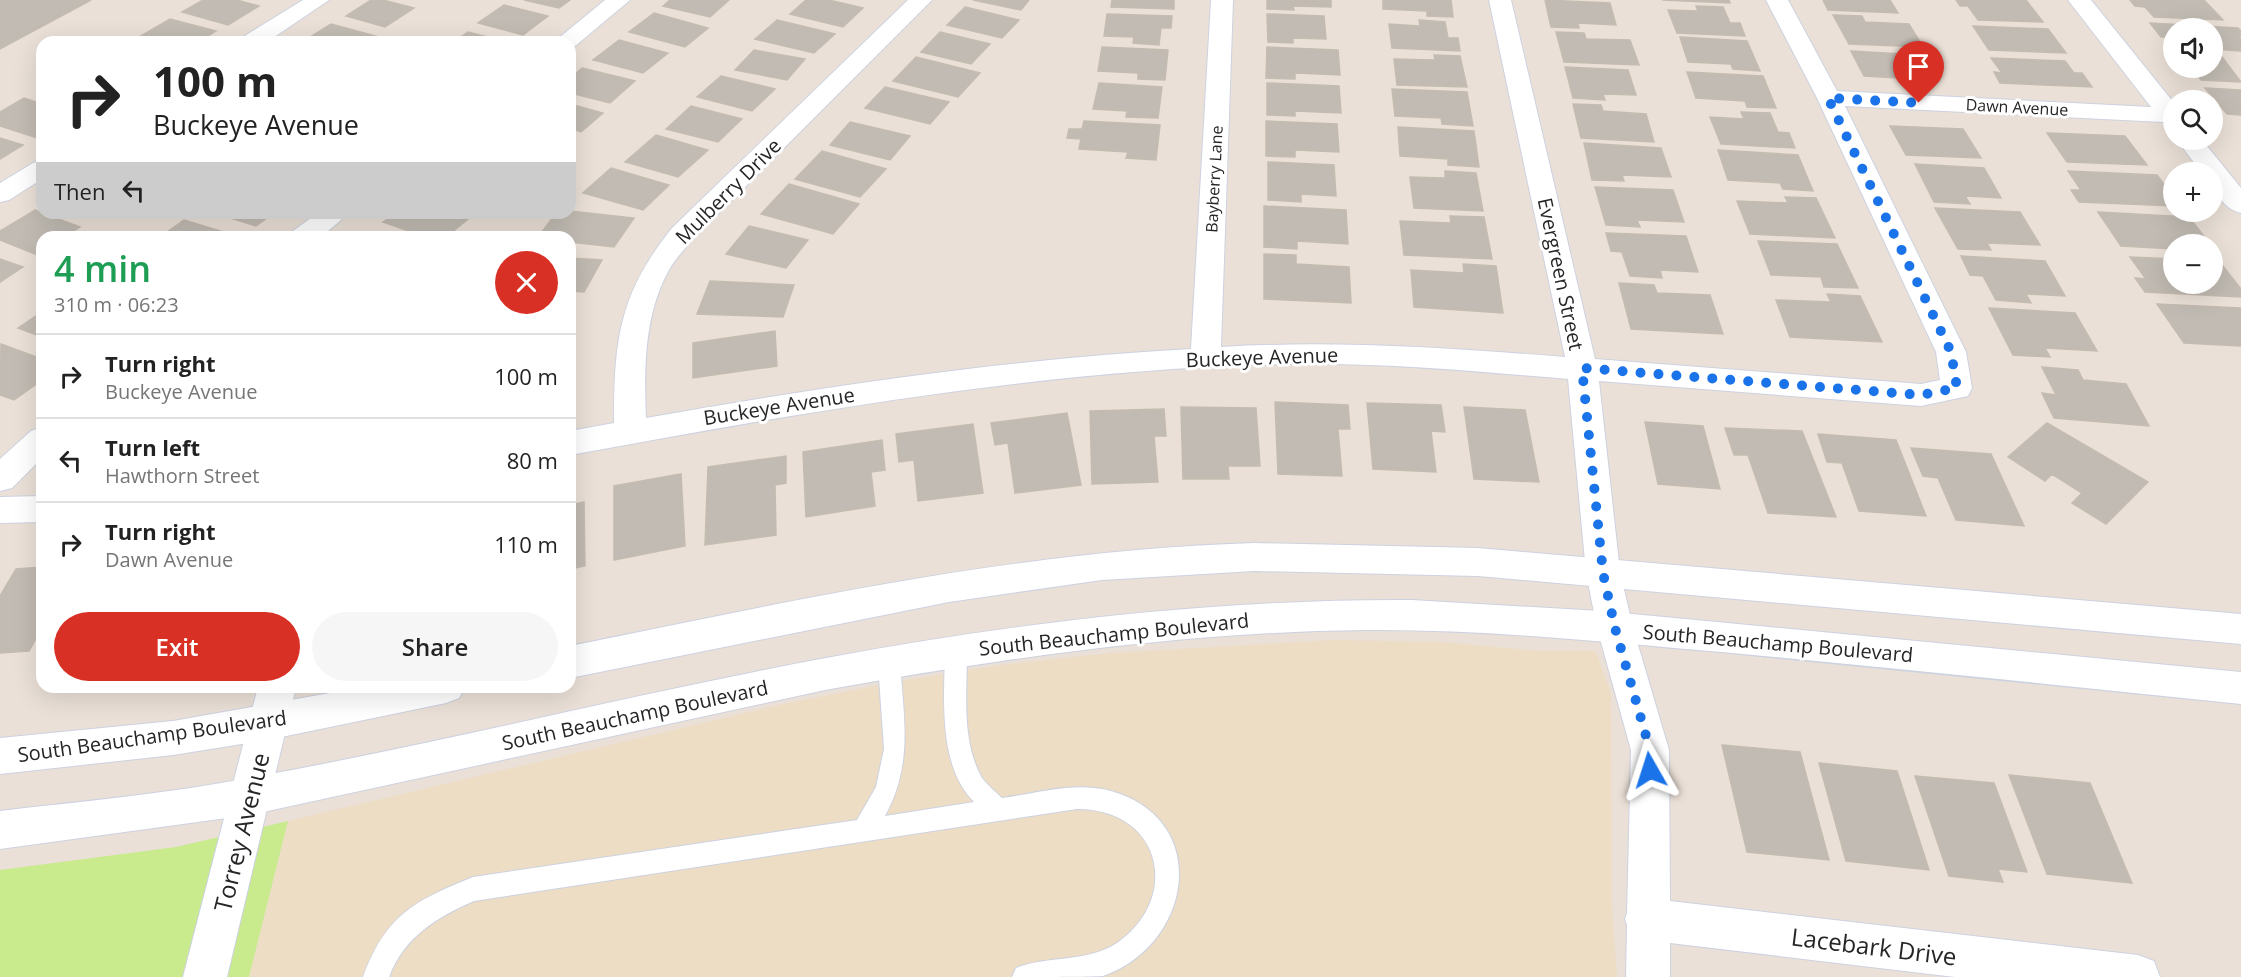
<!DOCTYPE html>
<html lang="en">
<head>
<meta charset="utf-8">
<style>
	:root { --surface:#fff; --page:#f6f6f6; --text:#222; --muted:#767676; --line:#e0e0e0; --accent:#d93025 }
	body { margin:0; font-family:"Open Sans",sans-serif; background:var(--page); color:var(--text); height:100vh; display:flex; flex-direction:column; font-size:22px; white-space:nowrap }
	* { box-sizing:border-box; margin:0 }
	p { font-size:20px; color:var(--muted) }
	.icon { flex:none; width:33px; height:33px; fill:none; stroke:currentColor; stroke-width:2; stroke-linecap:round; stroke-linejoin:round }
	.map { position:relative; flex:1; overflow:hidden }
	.details { position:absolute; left:36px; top:231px; width:540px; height:462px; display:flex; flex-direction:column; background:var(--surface); border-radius:18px; box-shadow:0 6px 24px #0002 }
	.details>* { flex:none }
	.guide { position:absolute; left:36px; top:36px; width:540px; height:183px; border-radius:18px; box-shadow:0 6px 24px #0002; background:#fff; color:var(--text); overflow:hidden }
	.tools { position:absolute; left:2163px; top:18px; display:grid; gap:12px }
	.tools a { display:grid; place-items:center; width:60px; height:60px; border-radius:50%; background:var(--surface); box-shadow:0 6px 24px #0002; font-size:30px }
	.pin { position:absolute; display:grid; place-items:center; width:51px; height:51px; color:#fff; margin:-62px -26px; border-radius:50% 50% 50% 0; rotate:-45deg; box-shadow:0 0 6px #0007 }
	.pin .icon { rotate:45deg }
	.me { position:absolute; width:66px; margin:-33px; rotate:354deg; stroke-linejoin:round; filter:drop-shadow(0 0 4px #0008) }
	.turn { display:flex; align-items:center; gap:21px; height:126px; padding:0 18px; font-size:27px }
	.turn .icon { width:78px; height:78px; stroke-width:2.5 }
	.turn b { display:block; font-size:42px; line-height:51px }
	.then { display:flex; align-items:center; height:57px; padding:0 18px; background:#0003; gap:12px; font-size:22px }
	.round { display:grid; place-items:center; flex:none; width:63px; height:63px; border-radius:32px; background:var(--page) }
	.overview { display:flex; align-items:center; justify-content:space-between; height:102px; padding:0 18px }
	h1 { font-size:36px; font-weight:600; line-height:45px; color:#1e9e55 }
	.button { display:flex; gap:12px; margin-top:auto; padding:12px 18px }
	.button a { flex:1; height:69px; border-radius:36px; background:var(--accent); color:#fff; font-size:24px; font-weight:600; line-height:69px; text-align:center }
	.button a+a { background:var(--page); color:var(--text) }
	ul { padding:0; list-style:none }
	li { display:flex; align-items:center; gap:18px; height:84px; padding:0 18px; border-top:2px solid var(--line) }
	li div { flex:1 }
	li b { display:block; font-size:22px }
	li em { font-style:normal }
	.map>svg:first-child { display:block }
	.education { fill:#edddc5 }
	.pitch { fill:#c9ea8d }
	.building { fill:#c1bbb3; stroke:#c5bcb1; stroke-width:1.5 }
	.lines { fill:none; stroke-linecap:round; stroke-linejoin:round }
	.service-casing { stroke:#cdd2e0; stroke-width:2 }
	.minor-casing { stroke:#cdd2e0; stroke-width:2 }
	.tertiary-casing { stroke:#cdd2e0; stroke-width:2 }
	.service { fill:#fff; fill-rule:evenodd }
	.minor { fill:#fff; fill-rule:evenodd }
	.tertiary { fill:#fff; fill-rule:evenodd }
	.route { stroke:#1a73e8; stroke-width:10; stroke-dasharray:0 18 }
	.labels { text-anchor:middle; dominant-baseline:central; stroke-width:6; stroke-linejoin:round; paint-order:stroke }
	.far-street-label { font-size:16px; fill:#262626; stroke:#fff }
	.street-label { font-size:20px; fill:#262626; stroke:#fff }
	.near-street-label { font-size:24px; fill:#262626; stroke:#fff }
</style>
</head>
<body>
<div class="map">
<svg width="2241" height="977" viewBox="0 0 2241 977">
	<rect width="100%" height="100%" fill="#eae0d7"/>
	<!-- education -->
	<path class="education" d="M1332,640L1441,642L1541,651H1596L1611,694L1612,907L1617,977H249L288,821L783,704L906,680L1000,665L1111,653Z"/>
	<!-- pitch -->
	<path class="pitch" d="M288,821L249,977H0V870L176,847Z"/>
	<!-- building -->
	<path class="building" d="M0,0H91L0,49Z
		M203,0H237L259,6L228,25L182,12Z
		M371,0H383L414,8L385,27L346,16Z
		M524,0H570L559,8Z
		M670,0H729L710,17L663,6Z
		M806,0H829L863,8L843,27L790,14Z
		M973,0H1029L1021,10Z
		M1112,0H1174V9L1111,7Z
		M1267,0H1331V7L1293,6L1294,10L1267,9Z
		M1383,0H1451L1453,17L1427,16V11L1383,9Z
		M1545,0L1610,3L1616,25L1578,23L1579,28L1551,27Z
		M1662,0H1729L1730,3Z
		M1823,0H1890L1898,13L1828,10Z
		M1956,0H2026L2043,22L1978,20L1968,6H1960Z
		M2130,0H2204L2223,20L2154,17L2145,7L2135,6Z
		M504,5L548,16L523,35L478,23Z
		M1696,6L1723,7L1730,23H1740L1745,36L1677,33L1668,10L1698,11Z
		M965,7L1019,20L1002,38L947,25Z
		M654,13L708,28L685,47L629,32Z
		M1107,14L1172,16L1171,28H1161L1159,45L1133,43L1134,37L1104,36Z
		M1267,14L1324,16L1326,39L1293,38V43L1268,42Z
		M1833,15L1862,16L1865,22L1909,24L1923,47L1849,44Z
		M170,19L216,31L198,42H157L139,37Z
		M777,20L835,34L814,53L755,39Z
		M1419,20L1445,22L1448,38H1458L1460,51L1392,48L1389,24L1420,26Z
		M2150,23L2238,28L2241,31V36H2238L2241,39V51L2212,49V28H2174V42L2170,37H2161Z
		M331,24L383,38L377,42H302Z
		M1973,26L2048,29L2066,53L1989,50Z
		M468,32L507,42H453Z
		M940,32L990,44L971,64L921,52Z
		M1556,32L1584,33L1586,39L1630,40L1639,65L1564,62Z
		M1680,37L1747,41L1760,71L1733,69L1731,64L1688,62Z
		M619,40L668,53L643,73L593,60Z
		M1102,47L1168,50L1165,80L1138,79V73L1098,71Z
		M1267,47L1338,50L1340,75L1295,73V79L1266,78Z
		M754,50L805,59L787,80L735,70Z
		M1851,51L1919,55L1933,80L1864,76Z
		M1434,55L1460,56L1467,87L1397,85L1394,59L1435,60Z
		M2212,56L2222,57L2241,82L2201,80L2191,68H2212Z
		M916,57L980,73L958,97L893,81Z
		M1991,58L2065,61L2074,73H2082L2092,87L2000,83L1994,72L2002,73Z
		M1565,67L1628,70L1636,95L1603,94L1605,100L1573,98Z
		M582,68L635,81L610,103L570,93V78Z
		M1687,72L1763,76L1776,108L1747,107L1745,101L1696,98Z
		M721,76L775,89L752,111L697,97Z
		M1099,83L1162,87L1158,118L1126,117L1127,111L1093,109Z
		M1267,83L1339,86L1341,113L1295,111V116L1267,115Z
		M885,87L949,102L930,124L865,108Z
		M2205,88L2241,90V115L2227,114Z
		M1392,89L1467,92L1473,126L1442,124L1441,118L1395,116Z
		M24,98L42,104V135L37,138L0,126V112Z
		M570,104L603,113L581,132L570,128Z
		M1573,104L1601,105L1603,111L1646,114L1654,142L1581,138Z
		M691,106L742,119L718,142L666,129Z
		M1741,112L1770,113L1778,132L1789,133L1795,148L1721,144L1710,117L1744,119Z
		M1084,121L1160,125L1156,160L1126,158L1128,152L1079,149L1081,139L1067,138L1069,129H1082Z
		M1266,121L1337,124L1339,152L1295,150V157L1266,156Z
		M850,122L910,136L890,160L830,145Z
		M1890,126L1963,129L1981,158L1906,155Z
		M1398,127L1474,131L1479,167L1448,165V159L1400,156Z
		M2047,133L2125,136L2147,165L2067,162Z
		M656,135L708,150L678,177L625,162Z
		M0,138L23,145L0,159Z
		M1584,143L1661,148L1671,177L1622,175L1624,181L1592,180Z
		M1718,150L1798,155L1813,191L1783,189L1780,183L1728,180Z
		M822,151L886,169L860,197L795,179Z
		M1268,162L1334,165L1336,196L1301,194V202L1268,200Z
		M1915,164L1984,168L2001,198L1965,196L1970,204L1934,202Z
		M611,168L669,185L643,210L583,193Z
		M1445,171L1476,173L1483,211L1414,208L1410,177L1445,178Z
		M2068,171L2157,175L2174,197V206L2079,202L2071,190H2081Z
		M789,184L859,204L833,234L761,214Z
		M1595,187L1673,190L1684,222L1637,220L1640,227L1606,225Z
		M1785,197L1816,198L1835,238L1750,234L1737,201L1788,203Z
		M1264,206L1346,210L1348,244L1297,241V249L1264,247Z
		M1935,208L2020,212L2040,245L1987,243L1991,250L1958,249Z
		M35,210L42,213L80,227L64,237H42V251L37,255L0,240V231Z
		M570,211L634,218L614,247L570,242V237H538L556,213H570Z
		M2098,212L2189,217L2210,244H2174V249L2121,246Z
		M214,213H274L256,226Z
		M396,213H467L473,215L446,237H426L383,222Z
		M1450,216L1484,217L1492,259L1404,255L1400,221L1451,223Z
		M184,220L240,237H160Z
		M749,226L808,240L786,268L726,254Z
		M1606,233L1686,236L1698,272L1660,270L1662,278L1630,276L1622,252L1611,251Z
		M1758,241L1837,244L1858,288L1824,287L1821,277L1771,275Z
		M1264,254L1296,255V264L1349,267L1351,303L1264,299Z
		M1961,256L2045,261L2065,296L2026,294L2031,303L1996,300L1983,276L1970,275Z
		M2130,257L2174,259V284H2212V260L2219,261L2241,289V297L2145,292L2135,278L2146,279Z
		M570,258L602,260L584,292L570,291Z
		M0,259L23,267L0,282Z
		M1463,264L1496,266L1503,313L1414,307L1411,270L1464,273Z
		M710,281L794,285L783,317L697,314Z
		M1619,283L1654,285L1657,293L1710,295L1723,334L1631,329Z
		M1827,294L1860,296L1882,342L1790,337L1776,300L1831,302Z
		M2157,304L2241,308V346L2184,343Z
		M1989,308L2075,313L2097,351L2045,348L2050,357L2013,355Z
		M42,312V337L18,328Z
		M775,331L777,366L693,378V343Z
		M1,344L42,359V380L14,400L0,395Z
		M2042,367L2078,370L2083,380L2126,384L2149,426L2054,418L2042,393L2056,395Z
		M1275,402L1348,405L1350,429H1338L1342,476L1278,474Z
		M1367,403L1441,405L1445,432L1431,431L1436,472L1373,469Z
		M1181,407L1256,408L1260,466H1228L1229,479H1183Z
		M1464,407L1525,410L1539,482L1474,479Z
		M1164,409L1166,436H1154L1158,482L1092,484L1090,411Z
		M1067,413L1081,485L1015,493L1008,443L995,445L991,423Z
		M1645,422L1703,426L1720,489L1658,484Z
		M2047,423L2148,482L2106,524L2072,503L2082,493L2052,474L2045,481L2008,457Z
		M973,424L983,493L918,501L914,460L899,462L896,434Z
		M1725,428L1802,431L1836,517L1768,513L1748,455H1734Z
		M1818,434L1896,440L1926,516L1859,511L1842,463L1827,462Z
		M882,440L885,470L871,472L875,506L806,517L803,452Z
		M1911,448L1991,454L2024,526L1956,520L1938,478L1923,476Z
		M786,456V483L775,485L776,535L705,545L708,467Z
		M681,474L685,546L614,560V486Z
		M584,502L585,566L570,569V505Z
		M42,567V628L29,651L0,653V596L16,569Z
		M1722,745L1800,752L1829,860L1747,852Z
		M1819,763L1897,771L1929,870L1846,861Z
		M2009,775L2090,783L2132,883L2047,874Z
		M1915,776L1994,783L2027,872L1998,869L2003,882L1949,876Z"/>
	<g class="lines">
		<defs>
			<path id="service" d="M956,643L964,645L967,652C967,693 961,741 982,778C987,785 996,792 1002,798C1037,793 1077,781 1111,791C1213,820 1192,945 1103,976C1085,977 1034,977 1012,977L1016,968C1048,955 1087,963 1117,943C1181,899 1163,809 1077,809L474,901C437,917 404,937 389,977H363C386,915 414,901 473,877L857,820L876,787L884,749L878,663L881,656L889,654L897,656L900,663C904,719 913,765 885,816L974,802C938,766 944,699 945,652L948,645Z"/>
			<path id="minor" d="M303,0H329L267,42H239L243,37Z
				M605,0H630L574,47L570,48V42H554Z
				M908,0H932L692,240C684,250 675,259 669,270C644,314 644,370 646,418C827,386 1008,359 1191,349L1211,0H1233L1221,347C1336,340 1450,348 1565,357L1489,0H1511L1595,359L1921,384L1940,380L1936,352L1817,98L1766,0H1788L1837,91L2151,107L2068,0H2091L2174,103V127L2163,122L1845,106L1966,352L1972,388L1968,396L1921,406L1599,381L1620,572L1633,628L1669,750L1670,901L2138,955L2154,961L2160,977H1955L1670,943V977H1626L1627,925L1625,919L1627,913L1631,750L1597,628L1586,572L1568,379C1472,371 1377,362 1280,364C1041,370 805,412 570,455V431L614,423C614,340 619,294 672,228Z
				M2177,140H2202L2241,188V213C2223,209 2212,190 2212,172H2201Z
				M42,160V179L9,200L0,202V183L33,163Z
				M318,213H349L321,237H289L293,231Z
				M42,427V458L12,488L0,491V459L31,431Z
				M42,496V522L0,523V497Z
				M258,687H296L227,977H183Z"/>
			<path id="tertiary" d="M1254,543L1478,548L2241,614V644L1478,576L1254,571L1102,580L949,602L570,678V646C796,600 1022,550 1254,543Z
				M1412,600L1601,611L2241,672V704C2068,686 1895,668 1721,652C1603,642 1484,629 1365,630C1183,632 1003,658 825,690L249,815L0,849V811C83,801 167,794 249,778C443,743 633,694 826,658C1020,622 1216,599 1412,600Z
				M364,687H465L459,698L446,703L267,740L173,755L0,774V738L173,721Z"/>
		</defs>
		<!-- service casing -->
		<use href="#service" class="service-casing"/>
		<!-- minor casing -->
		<use href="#minor" class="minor-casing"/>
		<!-- tertiary casing -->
		<use href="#tertiary" class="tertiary-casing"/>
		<!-- service -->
		<use href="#service" class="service"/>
		<!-- minor -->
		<use href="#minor" class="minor"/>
		<!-- tertiary -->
		<use href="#tertiary" class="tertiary"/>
	</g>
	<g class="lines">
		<!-- route -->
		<path class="route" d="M1650,770V750L1615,628L1603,573L1582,368L1921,395L1957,388L1951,352L1828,98L1919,103"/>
	</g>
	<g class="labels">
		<!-- far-street labels -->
		<g class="far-street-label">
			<text transform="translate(2017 107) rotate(3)">Dawn Avenue</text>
			<text transform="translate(1214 179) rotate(-87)">Bayberry Lane</text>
		</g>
		<!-- street labels -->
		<g class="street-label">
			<text transform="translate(728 191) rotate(-45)">Mulberry Drive</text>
			<text transform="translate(1561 274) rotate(78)">Evergreen Street</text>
			<text transform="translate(1262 357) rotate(-2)">Buckeye Avenue</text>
			<text transform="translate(779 406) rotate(-9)">Buckeye Avenue</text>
			<text transform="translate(1114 634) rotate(-6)">South Beauchamp Boulevard</text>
			<text transform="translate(1778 643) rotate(5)">South Beauchamp Boulevard</text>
			<text transform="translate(635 715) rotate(-12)">South Beauchamp Boulevard</text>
			<text transform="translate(152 736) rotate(-8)">South Beauchamp Boulevard</text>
		</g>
		<!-- near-street labels -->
		<g class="near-street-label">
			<text transform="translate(241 832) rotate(-76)">Torrey Avenue</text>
			<text transform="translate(1874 946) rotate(7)">Lacebark Drive</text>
		</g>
	</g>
</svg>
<div class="tools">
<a><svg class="icon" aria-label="sound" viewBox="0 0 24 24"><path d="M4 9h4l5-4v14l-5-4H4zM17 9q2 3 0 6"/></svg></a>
<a><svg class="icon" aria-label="search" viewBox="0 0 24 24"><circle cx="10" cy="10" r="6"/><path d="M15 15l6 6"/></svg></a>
<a>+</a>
<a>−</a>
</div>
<div class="pin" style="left:1919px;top:103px;background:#d93025"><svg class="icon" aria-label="arrive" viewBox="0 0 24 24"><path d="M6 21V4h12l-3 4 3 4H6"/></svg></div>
<svg class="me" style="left:1650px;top:770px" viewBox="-20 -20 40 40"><path d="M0-17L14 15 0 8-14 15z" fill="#1a73e8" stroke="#fff" stroke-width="4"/></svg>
<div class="guide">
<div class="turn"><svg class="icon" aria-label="right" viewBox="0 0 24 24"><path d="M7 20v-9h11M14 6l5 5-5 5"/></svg><div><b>100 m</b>Buckeye Avenue</div></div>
<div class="then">Then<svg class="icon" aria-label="left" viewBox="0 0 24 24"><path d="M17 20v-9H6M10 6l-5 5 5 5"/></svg></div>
</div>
<section class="details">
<div class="overview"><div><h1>4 min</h1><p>310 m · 06:23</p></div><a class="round" style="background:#d93025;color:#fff"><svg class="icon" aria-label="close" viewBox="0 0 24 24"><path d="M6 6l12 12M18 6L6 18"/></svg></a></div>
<ul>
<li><svg class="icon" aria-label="right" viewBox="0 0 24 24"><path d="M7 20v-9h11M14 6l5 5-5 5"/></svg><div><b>Turn right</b><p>Buckeye Avenue</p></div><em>100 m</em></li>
<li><svg class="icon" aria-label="left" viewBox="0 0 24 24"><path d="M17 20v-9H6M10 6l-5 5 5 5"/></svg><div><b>Turn left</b><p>Hawthorn Street</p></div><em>80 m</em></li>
<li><svg class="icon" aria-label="right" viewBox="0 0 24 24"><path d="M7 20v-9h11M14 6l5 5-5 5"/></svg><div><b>Turn right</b><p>Dawn Avenue</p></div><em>110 m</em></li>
</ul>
<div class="button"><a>Exit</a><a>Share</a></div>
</section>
</div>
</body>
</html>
